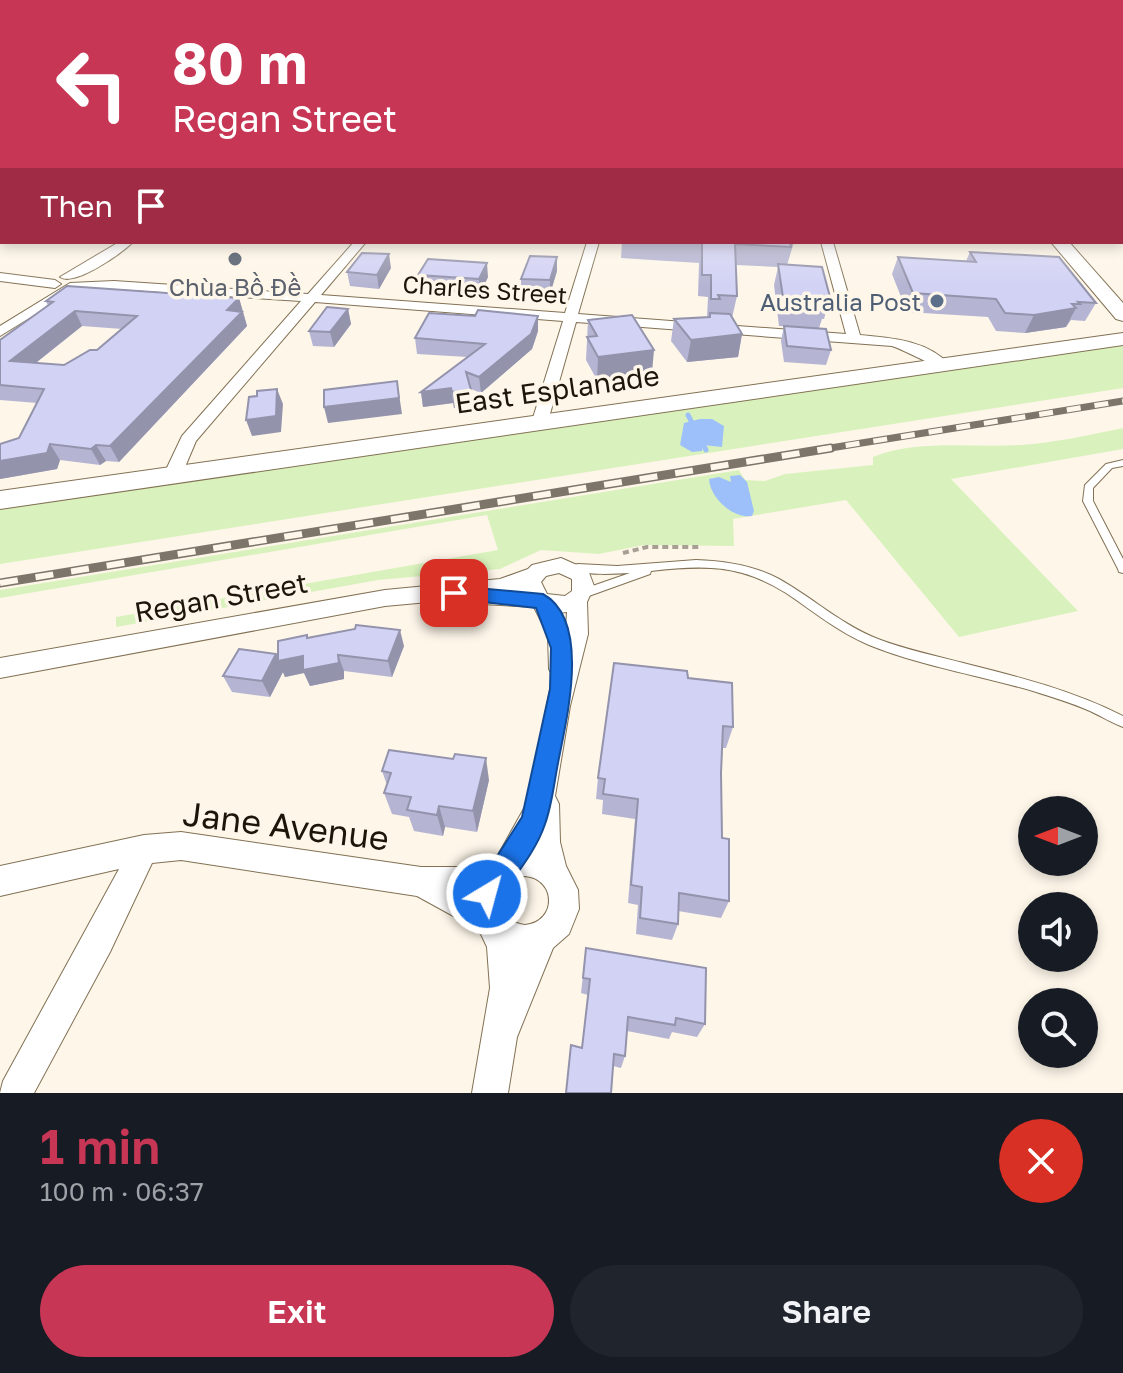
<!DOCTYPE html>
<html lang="en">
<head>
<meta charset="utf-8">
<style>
	:root { --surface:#171b24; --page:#20242c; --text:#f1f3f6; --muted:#9ea1a6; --accent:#c73755 }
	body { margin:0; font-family:"Golos Text",sans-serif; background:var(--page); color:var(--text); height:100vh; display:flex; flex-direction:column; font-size:30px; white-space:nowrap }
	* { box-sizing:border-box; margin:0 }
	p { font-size:26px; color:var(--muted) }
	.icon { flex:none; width:44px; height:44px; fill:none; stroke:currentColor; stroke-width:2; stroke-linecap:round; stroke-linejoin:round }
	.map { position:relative; height:1093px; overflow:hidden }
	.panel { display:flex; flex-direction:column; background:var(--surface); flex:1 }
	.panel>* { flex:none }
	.guide { position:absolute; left:0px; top:0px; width:1124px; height:244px; box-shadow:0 4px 12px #0003; background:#c73755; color:#fff; overflow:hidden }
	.needle { width:52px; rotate:270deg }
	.buttons { position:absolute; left:1018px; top:796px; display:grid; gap:16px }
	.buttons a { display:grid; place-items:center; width:80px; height:80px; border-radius:50%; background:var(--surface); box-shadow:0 4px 12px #0003; font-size:40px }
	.pin { position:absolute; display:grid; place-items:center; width:68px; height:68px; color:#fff; margin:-34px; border-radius:16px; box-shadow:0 4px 12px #0006 }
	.me { position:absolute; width:88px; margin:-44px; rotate:37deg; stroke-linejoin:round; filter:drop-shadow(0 0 6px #0008) }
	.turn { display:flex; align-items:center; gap:28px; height:168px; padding:0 40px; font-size:36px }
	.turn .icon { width:104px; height:104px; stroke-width:2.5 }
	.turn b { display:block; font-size:56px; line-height:68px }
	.then { display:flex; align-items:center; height:76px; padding:0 40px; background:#0003; gap:16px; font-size:30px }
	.round { display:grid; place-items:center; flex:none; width:84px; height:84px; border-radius:42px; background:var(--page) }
	.overview { display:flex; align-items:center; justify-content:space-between; height:136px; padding:0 40px }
	h1 { font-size:48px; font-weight:600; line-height:60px; color:var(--accent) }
	.primary-button { display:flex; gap:16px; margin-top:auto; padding:16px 40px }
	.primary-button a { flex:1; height:92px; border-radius:48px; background:var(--accent); color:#fff; font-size:32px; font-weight:600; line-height:92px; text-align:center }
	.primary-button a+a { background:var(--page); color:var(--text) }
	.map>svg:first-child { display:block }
	.green { fill:#d9f2bd }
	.water { fill:#9ec0fa }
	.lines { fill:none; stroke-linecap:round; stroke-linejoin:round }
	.stream { stroke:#9ec0fa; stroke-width:5 }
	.lane-casing { stroke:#827154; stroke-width:2 }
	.street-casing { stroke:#827154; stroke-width:2 }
	.secondary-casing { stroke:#827154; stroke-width:2 }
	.path { stroke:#a79f93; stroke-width:4; stroke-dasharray:6 4; stroke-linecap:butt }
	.lane { fill:#fff; fill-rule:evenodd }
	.street { fill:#fff; fill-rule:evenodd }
	.secondary { fill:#fff; fill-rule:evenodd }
	.rail-far1-casing { stroke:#7d756a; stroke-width:7 }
	.rail-casing { stroke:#7d756a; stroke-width:9 }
	.rail-far1 { stroke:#fef6e9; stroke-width:5; stroke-dasharray:14; stroke-linecap:butt }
	.rail { stroke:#fef6e9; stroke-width:6; stroke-dasharray:18; stroke-linecap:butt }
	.wall { fill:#b5b5d3; fill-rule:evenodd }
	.shaded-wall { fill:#9393ac }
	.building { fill:#d2d2f5; stroke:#9393ac; stroke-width:2; fill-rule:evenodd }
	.route { fill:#1a73e8; stroke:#114b97; stroke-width:2 }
	.worship-dot { fill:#6b7280; stroke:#fef6e9; stroke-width:3 }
	.service-dot { fill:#5c6f8a; stroke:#fef6e9; stroke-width:3 }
	.labels { text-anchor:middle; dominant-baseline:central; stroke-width:7; stroke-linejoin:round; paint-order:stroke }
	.far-worship-label { font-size:24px; fill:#5b616d; stroke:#fef6e9 }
	.far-street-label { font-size:24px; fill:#1c150a; stroke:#fef6e9 }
	.far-service-label { font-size:24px; fill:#4e5e75; stroke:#fef6e9; text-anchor:end }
	.street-label { font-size:28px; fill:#1c150a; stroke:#fef6e9 }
	.near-street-label { font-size:34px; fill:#1c150a; stroke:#fef6e9 }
</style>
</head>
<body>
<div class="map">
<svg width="1123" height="1093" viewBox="0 0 1123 1093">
	<rect width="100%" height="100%" fill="#fef6e9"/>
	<!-- green -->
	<path class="green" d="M1123,345V388L0,564V509Z
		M1123,428V449L951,479L1078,611L959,637L846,500L733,519L734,546L644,545L599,554L541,550L500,569L378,580L116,627V617L498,550L487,515L0,598V590L739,470L745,480L765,481L785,474L873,465V457C918,439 972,448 1020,445C1054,443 1089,435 1123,428Z"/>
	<!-- water -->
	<path class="water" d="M700,419H712L724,426L722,447L703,445L702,451L692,452L680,445L684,423Z
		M740,475L747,482L754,511L752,516C733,519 710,498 709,479L719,477L731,482L730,476Z"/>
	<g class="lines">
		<!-- stream -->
		<path class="stream" d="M688,415L706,450"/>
		<defs>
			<path id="lane" d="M1123,460V466L1112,468L1093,488V501L1123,559V573L1119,572L1118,569L1083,501L1085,485L1106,464Z
				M696,560C725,561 753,565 779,579C813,598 842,625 878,639C907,650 937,656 967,664C1020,677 1073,691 1123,716V727C1112,723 1101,716 1090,711C1072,703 1052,697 1033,691C978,675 921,666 869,645C838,632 813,611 786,593C740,564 703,565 651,571L650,574L586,597H578L577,594L578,591L630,573C611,574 593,575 574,571L573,568L574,565L578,564L617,566Z"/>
			<path id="street" d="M1122,159H1123V165H1122Z
				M2,184V191H0V185Z
				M119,242H133C121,254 74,287 60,277Z
				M354,242H366L321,295L565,313L587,242H599L578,314L846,334L821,242H833L860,335C892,338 927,340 950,365L948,368C939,370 907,351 892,346L576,322L548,421L540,426L532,421L563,321L315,302L196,441L182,474L173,480L164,474L182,436L301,301L114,289L73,291L0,336V326L70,283L114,281L308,294Z
				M0,273L55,280L61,284L55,288L0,281Z
				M561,558L588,570L594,586L587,602L588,634L570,706L555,796L559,804L560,842L566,866L578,890L579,909L569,934L553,948L517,1037L508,1093H472L490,988L487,947L479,930L417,896L181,860L152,863L110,952L34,1093H0L3,1081L119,869L0,896V866L144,835L181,832L421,867H462L498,855L526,805L553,676L549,669L548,635L534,607L482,604L472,598L385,606L0,678V658L385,590L500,579L528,569L532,565ZM559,573L572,579V591L565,596L547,594L541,582L546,576ZM567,612L566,627L559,613ZM525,876C557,879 557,922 525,925C493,922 493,879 525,876Z"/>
			<path id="secondary" d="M1051,242H1069L1123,303V321L1116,319Z
				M1123,333V345L0,509V491Z"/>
		</defs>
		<!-- lane casing -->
		<use href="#lane" class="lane-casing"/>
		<!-- street casing -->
		<use href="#street" class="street-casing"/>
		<!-- secondary casing -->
		<use href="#secondary" class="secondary-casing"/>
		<!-- path -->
		<path class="path" d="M623,553L647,547H701"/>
		<!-- lane -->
		<use href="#lane" class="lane"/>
		<!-- street -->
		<use href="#street" class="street"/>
		<!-- secondary -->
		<use href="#secondary" class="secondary"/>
		<defs>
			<path id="rail-far1" d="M818,450L1123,401"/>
			<path id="rail" d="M0,583L831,448"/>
		</defs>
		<!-- rail-far1 casing -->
		<use href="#rail-far1" class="rail-far1-casing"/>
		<!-- rail casing -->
		<use href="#rail" class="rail-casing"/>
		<!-- rail-far1 -->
		<use href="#rail-far1" class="rail-far1"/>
		<!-- rail -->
		<use href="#rail" class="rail"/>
	</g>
	<!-- wall -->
	<path class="wall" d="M622,242H794L787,265L830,297L824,319H822L819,328L831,350L826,365L784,362L781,341L784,326H779L774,285L778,267L736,265L737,296L732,318L742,334L738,357L687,362L671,341L674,319L707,317L708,297L698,296L699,263L621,258Z
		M970,252L1096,303L1085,321L1071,320L1066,327L1025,333L996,331L988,317L907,312L892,274L898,257L966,261Z
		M557,257V271L550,294L521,293V279Z
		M391,268L379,289L350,286L347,272Z
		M418,275L488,277L480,294L420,290Z
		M239,298L247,326L119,462L106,461L100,465L60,460L57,469L0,479L19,438L37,403L0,400V340L48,306L46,301ZM82,326L122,329L97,350L64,365L36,363Z
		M348,309L351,324L334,347L313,346L309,331Z
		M475,316H538V331L532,349L481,393L471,389L473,406L454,408L453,403L423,407L421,392L467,357L417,354L415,338Z
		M588,320L652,373L597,380L586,360Z
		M307,635L308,638L404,646L392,677L344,671V679L310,686L304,673L285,677L283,672L270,697L232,692L223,676L276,654L278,657Z
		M688,678L733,727L726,748H722L721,773L722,838L729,901L721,918L678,911V924L672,940L636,934L638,905L628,903L635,819L602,814L603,800L596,799L598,778Z
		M382,771L489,780L477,832L445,827L443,836L414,831L409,817L392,814L384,793L387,785Z
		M586,948L705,1024L697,1037L672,1032L669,1039L627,1031L625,1056L621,1068L613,1066L582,1048L588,995L581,993Z"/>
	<!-- shaded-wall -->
	<path class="shaded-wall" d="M389,254L391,268L379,289L377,275Z
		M557,257V271L550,294V280Z
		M487,263L488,277L480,294L479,279Z
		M239,298L247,326L119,462L110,446L227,310Z
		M1076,308L1066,327L1025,333L1034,315Z
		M348,309L351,324L334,347L330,332Z
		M75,311L82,326L19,376L10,361Z
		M538,316V331L532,349L481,393L479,377Z
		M742,334L738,357L687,362L691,340Z
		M654,350L652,373L597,380L598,357Z
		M397,381L402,414L328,423L324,407Z
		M451,388L453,403L423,407L421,392Z
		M277,389L283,404L281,432L252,436L246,420Z
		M471,390L473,406L454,408L452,392Z
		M50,444L60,460L57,469L0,479V461Z
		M96,445L106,461L100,465L91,449Z
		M400,630L404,646L392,677L388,661Z
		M276,654L280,661L303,656L338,655L344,671V679L310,686L304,673L285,677L283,672L270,697L262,681Z
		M486,758L489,780L477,832L473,811Z
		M439,806L445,827L443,836L437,815Z"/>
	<!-- building -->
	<path class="building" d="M694,242H790L791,247L735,244L737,296L718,295L720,299H711V275H702V243Z
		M970,252L1059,257L1096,303L1078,302L1080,304H1072L1076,308L1034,315L1005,313L996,299L913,293L898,257L976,262Z
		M362,253L389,254L377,275L347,272Z
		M530,256L557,257L550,280L521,279Z
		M428,259L487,263L479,279L418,275Z
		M778,264L822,267L830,297L822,296L825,307L784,304Z
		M67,286L239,298L227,310L242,312L110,446L96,445L91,449L50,444L47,453L0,461V444L19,438L44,389L0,385V340L53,302L46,301ZM75,311L137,316L97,350H90L64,365L10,361Z
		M327,307L348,309L330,332L309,331Z
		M478,310L538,316L531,334L479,377L466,372L471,390L452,392L451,388L421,392L485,344L415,338L429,313L475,316Z
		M710,313L730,314L742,334L691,340L674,319L710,317Z
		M632,315L654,350L598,357L587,337L597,336L588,320Z
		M784,326L826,329L831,350L787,346Z
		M397,381L399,398L324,407V390Z
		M277,389L276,416L246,420L249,397L257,396V391Z
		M356,625L400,630L388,661L338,655L339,663L303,670V656L278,661V641L307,635V638L355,629Z
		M239,649L276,654L262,681L223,676Z
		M614,663L687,671L688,678L732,683L733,727L723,726L721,773L722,838L729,839V901L679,893L678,924L640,918L642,887L631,885L638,799L603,794L605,779L598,778Z
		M389,750L453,759L455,754L486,758L473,811L439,806L437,815L407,810L411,797L384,793L391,773L382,771Z
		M586,948L706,968L705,1024L676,1018L675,1025L628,1017L625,1056L614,1054L611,1093H566L571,1045L582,1048L590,979L583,978Z"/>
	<!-- sky -->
	<linearGradient id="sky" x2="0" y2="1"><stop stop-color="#8ab9ef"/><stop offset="0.47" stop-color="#fffbf5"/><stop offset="1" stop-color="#fffbf5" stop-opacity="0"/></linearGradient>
	<rect width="1123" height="286" fill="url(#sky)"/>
	<!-- route -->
	<path class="route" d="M454,586L543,594C592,621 566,721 558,763C554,783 552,805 545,824C536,852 512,879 496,903L487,907L477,903L473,894L522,817L550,689L551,648L536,608L447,598L444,593L447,588Z"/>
	<!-- markers -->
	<circle class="worship-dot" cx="235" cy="259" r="8"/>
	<circle class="service-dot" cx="937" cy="301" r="8"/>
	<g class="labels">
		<!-- far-worship labels -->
		<g class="far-worship-label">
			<text x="235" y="286">Chùa Bồ Đề</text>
		</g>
		<!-- far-street labels -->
		<g class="far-street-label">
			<text transform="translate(485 289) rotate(4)">Charles Street</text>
		</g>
		<!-- far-service labels -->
		<g class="far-service-label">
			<text x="921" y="301">Australia Post</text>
		</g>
		<!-- street labels -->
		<g class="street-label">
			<text transform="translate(557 389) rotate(-8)">East Esplanade</text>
			<text transform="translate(221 597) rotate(-10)">Regan Street</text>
		</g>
		<!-- near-street labels -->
		<g class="near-street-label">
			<text transform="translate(286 825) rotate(7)">Jane Avenue</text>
		</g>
	</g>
</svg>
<div class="buttons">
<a><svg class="needle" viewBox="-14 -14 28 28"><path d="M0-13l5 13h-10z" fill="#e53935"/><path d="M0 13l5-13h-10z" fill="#9ea1a6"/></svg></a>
<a><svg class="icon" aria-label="sound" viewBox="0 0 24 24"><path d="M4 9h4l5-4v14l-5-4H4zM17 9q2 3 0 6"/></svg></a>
<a><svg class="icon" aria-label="search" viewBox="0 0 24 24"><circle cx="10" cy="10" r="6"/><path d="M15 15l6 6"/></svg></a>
</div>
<div class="pin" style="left:454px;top:593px;background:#d93025"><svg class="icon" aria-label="arrive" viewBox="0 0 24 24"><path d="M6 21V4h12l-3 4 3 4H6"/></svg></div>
<svg class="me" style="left:487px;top:894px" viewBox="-20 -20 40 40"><circle r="17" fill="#1a73e8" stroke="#fff" stroke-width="3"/><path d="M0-11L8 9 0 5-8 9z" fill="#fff"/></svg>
<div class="guide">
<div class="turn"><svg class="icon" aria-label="left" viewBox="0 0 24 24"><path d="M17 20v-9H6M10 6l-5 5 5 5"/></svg><div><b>80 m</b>Regan Street</div></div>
<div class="then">Then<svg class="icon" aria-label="arrive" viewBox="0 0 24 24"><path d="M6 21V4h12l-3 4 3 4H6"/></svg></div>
</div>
</div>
<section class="panel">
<div class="overview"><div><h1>1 min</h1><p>100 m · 06:37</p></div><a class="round" style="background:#d93025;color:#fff"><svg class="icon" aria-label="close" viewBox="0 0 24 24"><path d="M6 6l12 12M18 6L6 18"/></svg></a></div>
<div class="primary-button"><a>Exit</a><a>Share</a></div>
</section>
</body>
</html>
